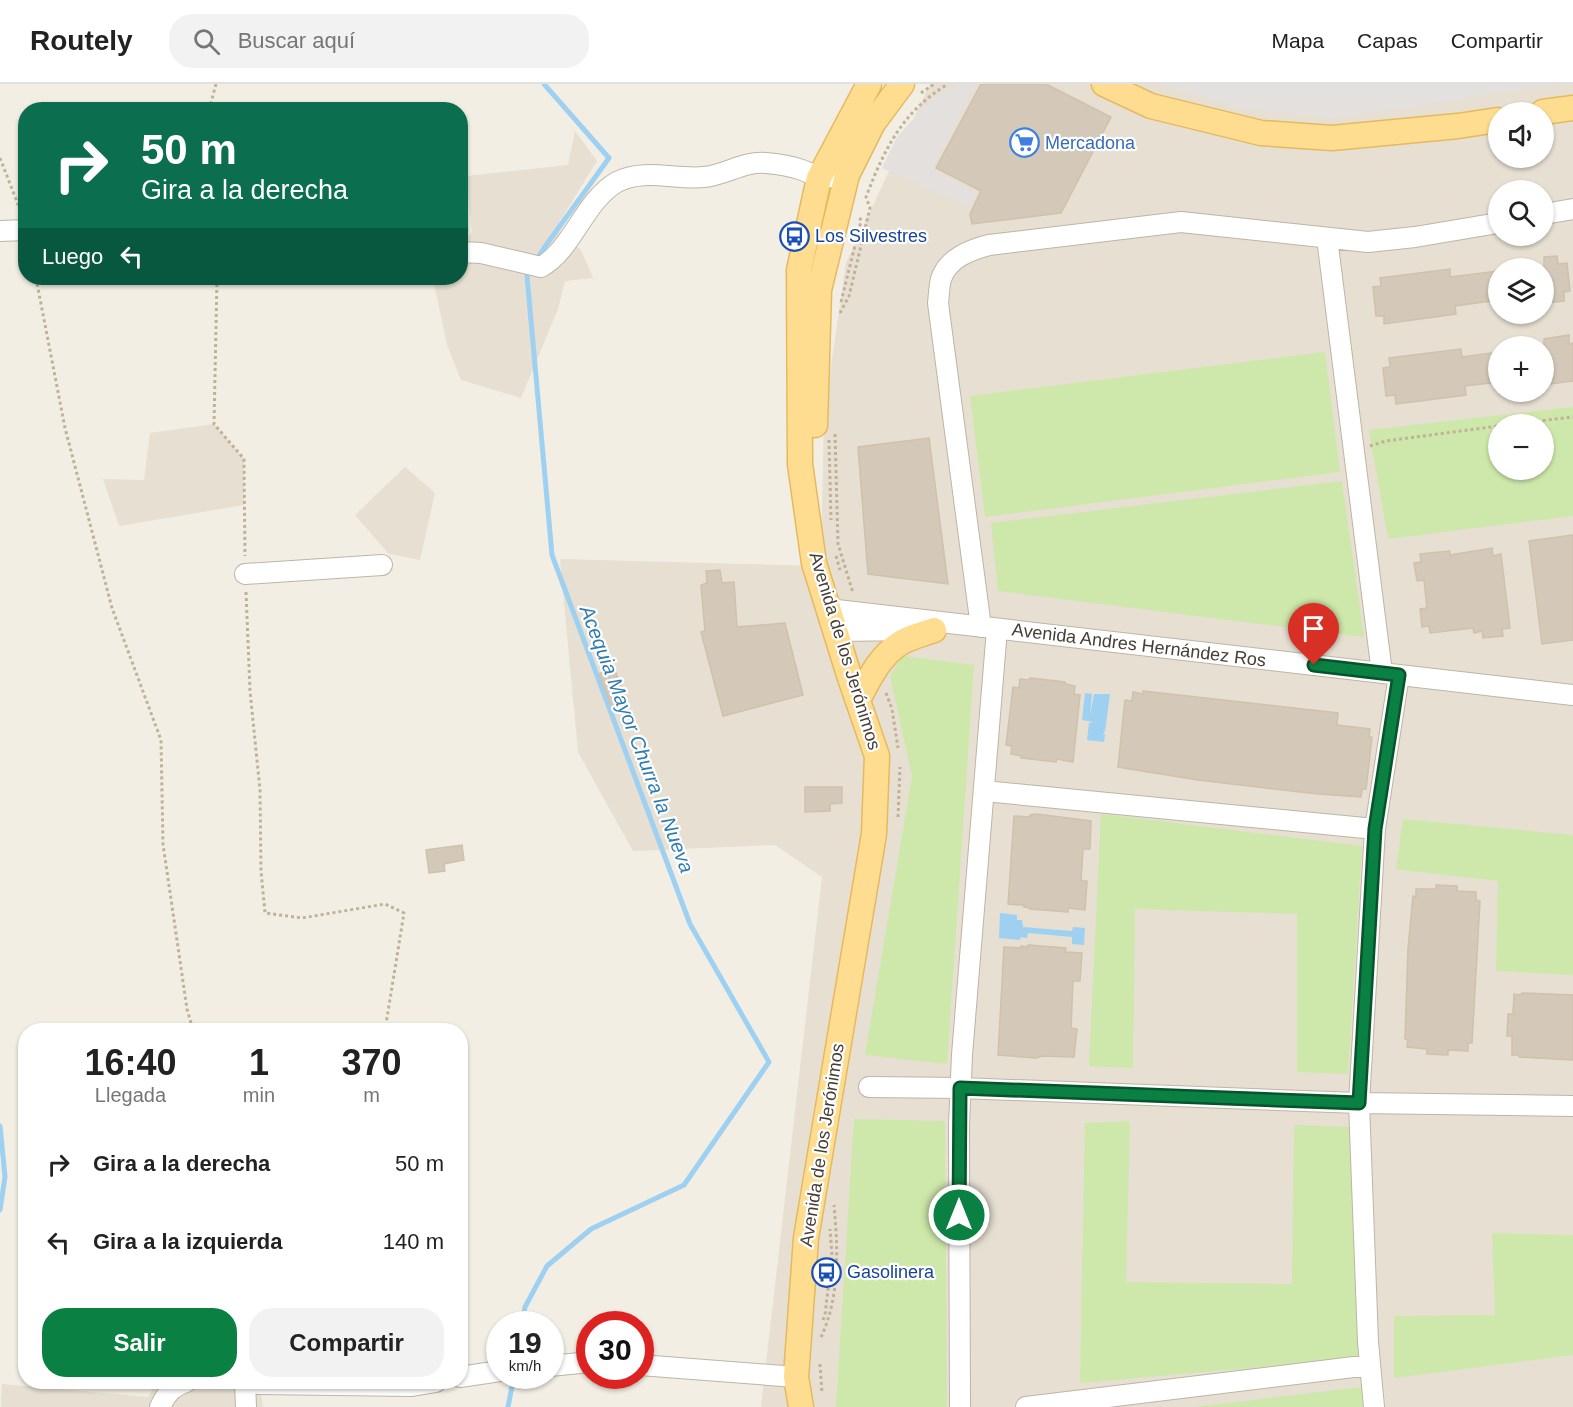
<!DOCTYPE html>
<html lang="es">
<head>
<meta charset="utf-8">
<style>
	:root { --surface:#fff; --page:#f2f2f2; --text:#222; --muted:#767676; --line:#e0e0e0; --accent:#0b8043 }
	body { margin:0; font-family:Helvetica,sans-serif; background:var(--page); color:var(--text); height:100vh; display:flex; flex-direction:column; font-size:22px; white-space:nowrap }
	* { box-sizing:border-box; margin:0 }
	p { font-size:20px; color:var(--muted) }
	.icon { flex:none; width:33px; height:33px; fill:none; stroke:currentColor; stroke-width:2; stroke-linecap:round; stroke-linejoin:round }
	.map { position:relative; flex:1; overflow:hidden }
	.panel { position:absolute; left:18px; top:939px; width:450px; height:366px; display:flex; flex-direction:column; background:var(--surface); border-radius:24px; box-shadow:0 2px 4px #0004 }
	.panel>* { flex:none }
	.guide { position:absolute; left:18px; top:18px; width:450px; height:183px; border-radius:24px; box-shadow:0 2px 4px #0004; background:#0b6e4f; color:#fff; overflow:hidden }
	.buttons { position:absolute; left:1488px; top:18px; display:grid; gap:12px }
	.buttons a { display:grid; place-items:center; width:66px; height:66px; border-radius:50%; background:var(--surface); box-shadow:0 2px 4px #0004; font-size:30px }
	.speed { position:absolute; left:486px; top:1227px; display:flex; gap:12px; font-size:30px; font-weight:700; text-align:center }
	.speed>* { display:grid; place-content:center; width:78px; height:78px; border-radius:50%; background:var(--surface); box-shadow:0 2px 4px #0004; line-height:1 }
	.speed small { font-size:15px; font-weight:400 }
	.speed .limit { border:9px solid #d22; background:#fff; color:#111 }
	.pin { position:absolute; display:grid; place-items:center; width:51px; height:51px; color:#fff; margin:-62px -26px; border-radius:50% 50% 50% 0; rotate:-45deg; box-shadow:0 0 6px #0007 }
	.pin .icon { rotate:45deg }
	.me { position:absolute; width:66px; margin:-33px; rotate:0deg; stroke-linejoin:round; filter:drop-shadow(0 0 4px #0008) }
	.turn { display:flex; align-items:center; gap:21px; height:126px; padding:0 24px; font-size:27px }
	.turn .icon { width:78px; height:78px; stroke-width:2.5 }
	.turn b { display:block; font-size:42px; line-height:51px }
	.then { display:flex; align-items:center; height:57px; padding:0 24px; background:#0003; gap:12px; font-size:22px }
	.eta { display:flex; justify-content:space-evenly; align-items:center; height:102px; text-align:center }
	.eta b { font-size:36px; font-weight:700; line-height:42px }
	.button { display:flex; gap:12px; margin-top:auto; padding:12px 24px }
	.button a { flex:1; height:69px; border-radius:24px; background:var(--accent); color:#fff; font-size:24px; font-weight:700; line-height:69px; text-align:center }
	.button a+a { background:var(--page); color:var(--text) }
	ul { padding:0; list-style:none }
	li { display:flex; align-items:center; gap:18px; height:78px; padding:0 24px }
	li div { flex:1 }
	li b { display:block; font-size:22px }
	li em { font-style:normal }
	header { display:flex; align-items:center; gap:36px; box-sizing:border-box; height:84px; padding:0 30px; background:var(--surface); border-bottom:2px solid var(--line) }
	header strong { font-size:28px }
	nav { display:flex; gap:33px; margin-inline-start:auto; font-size:21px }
	.search { width:420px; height:54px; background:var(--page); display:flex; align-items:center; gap:15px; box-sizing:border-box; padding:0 21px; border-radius:24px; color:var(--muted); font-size:22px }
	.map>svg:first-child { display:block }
	.residential { fill:#e6dfd2; fill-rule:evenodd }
	.green { fill:#cee8ab; fill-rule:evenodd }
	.parking { fill:#e3e0dd }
	.water { fill:#9ed1f1 }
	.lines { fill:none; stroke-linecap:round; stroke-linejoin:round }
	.stream { stroke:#9ed1f1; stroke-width:5 }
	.building { fill:#d4c9b9; stroke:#cfc1ac; stroke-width:1.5 }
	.minor-casing { stroke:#beb5a7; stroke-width:22 }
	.major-casing { stroke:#e5ba5f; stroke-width:27 }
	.path { stroke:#c0b197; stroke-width:3; stroke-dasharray:3 3; stroke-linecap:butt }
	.minor { stroke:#fff; stroke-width:20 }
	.major { stroke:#ffdd90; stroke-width:24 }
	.route-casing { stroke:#07532c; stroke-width:15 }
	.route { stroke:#0b8043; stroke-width:10 }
	.labels { text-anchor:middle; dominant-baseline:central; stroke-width:4.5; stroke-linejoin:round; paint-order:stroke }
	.shop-label { font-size:18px; fill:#366cbe; stroke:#fff; text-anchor:start }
	.transit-label { font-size:18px; fill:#164399; stroke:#fff; text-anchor:start }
	.street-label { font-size:18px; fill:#453e34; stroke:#fff }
	.water-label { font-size:20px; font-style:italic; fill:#2c7cb2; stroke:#fff }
</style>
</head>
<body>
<header>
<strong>Routely</strong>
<div class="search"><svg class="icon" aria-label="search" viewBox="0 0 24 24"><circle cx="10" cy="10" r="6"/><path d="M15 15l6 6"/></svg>Buscar aquí</div>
<nav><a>Mapa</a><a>Capas</a><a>Compartir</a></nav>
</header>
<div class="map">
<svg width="1573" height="1323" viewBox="0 0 1573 1323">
	<rect width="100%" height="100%" fill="#f2eee4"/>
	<!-- residential -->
	<path class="residential" d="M930,0H1573V1323H761L822,793L775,761L633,767L578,668L560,475L821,482L824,330L846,179ZM1498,28H1544V74H1498ZM1498,106H1544V152H1498ZM1498,184H1544V230H1498ZM1498,262H1544V308H1498ZM1498,340H1544V386H1498Z
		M575,47L597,77L555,145L581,166L593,194L565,197L558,225L521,314L461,296L447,261L433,194H460L461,159L472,148L466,92L568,81Z
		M214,340L244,375V421L119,442L103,395L144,396L150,349Z
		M405,383L435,409L420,476L389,470L355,431Z
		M157,1298H268L259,1300L263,1323H1L2,1300L148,1313Z"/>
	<!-- green -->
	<path class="green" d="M1325,268L1340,388L985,433L970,312Z
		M1573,323V432L1388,455L1369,346ZM1544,340V386H1498V340Z
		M1342,397L1364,553L998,507L991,439Z
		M903,572L974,581L947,980L865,971L912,692L890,592Z
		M1101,730L1362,762L1348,990L1297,988V830L1135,825L1133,984L1089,982Z
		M1403,735L1573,751V891L1496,887L1498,797L1396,785Z
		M854,1035L945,1037L947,1323H836Z
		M1130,1037L1126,1198L1292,1200L1294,1041L1349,1043L1362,1274L1080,1299L1085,1039Z
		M1492,1149L1573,1151V1271L1394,1294V1232L1495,1231Z
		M1361,1303L1363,1323H1195Z"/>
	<!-- parking -->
	<path class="parking" d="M961,0H976L932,85L977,108L970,123L882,84L897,53L933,13Z
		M1158,0H1558L1333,35L1240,24Z"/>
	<!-- water -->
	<path class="water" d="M1085,609L1092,610L1090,632L1094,610H1110L1105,647L1103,650H1105L1104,658L1087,656L1089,639L1093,638L1082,636Z
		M1000,829L1017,831V836H1022L1023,843L1072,847L1073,843L1085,844L1084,861L1072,860V853L1028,849L1027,854L1021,853L1020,856L999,854Z"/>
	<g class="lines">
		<!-- stream -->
		<path class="stream" d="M0,1042L5,1093L0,1126
			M522,1240L525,1223L547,1182L591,1145L684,1101L769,978L690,840L552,471L527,192L544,164L609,74L544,0
			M508,1323L514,1292"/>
	</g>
	<!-- building -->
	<path class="building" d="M981,0H1046L1111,33L1061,129L972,140L970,130L981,107L936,84Z
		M1557,172L1558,180L1567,179L1570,207L1564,208V217L1544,219V173Z
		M1450,185V193L1498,187V216L1455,222L1456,230L1384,240V232H1376L1373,203L1381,202L1380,194Z
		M1569,251V260L1573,259V297L1550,300L1548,293L1544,294V255Z
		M1461,265L1462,273L1498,268V298L1465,302L1466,311L1420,317L1396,320L1395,311L1386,312L1383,284L1390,283L1389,274Z
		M929,354L948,500L868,490L858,363Z
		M1573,451V556L1542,560L1529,457Z
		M1492,464L1493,472L1501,470L1510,544L1502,545L1503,552L1483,554L1482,547L1474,549L1473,544L1430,549L1429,542L1422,543L1420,525L1427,524L1424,496L1417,497L1414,479L1421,478L1420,470L1450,467V471Z
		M720,486L722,499L734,498L737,543L785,539L803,611L723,632L701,548L705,547L701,501L707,499L706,487Z
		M614,584L628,620L613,626L599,590Z
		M1030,594L1065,598V600L1075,602L1074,610L1080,611L1073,678L1057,675L1056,678L1021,674L1022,672L1011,670L1012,662L1006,661L1013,603L1019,604L1020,595L1030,596Z
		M1143,607L1338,629L1337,641L1370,645L1369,653H1372L1366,705H1362L1361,713L1318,710L1198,696L1118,683L1125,616L1132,617L1133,608L1143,610Z
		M805,703H842V719L830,720V727L805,728Z
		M1037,730L1091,737L1090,765H1083L1081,797H1087L1085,826L1068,824V828L1030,825V824L1024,823V821L1008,820L1014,732L1030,733V731Z
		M462,761L464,776L444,780L445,787L429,789L426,766Z
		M1436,801L1457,802V807L1476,808V816L1480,817L1472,959H1468V967L1448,966V971L1427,970V965L1407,963L1408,956L1405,955L1408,865L1413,812L1416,813V805H1436Z
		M1028,861L1066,864L1065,868L1082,869L1080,897H1073L1071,944L1077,945L1074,973L1042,972L1036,974L998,971L1004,863L1021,864V862L1028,863Z
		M1522,909L1573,911V976L1519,973V971H1512V952H1507L1508,930H1513L1514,910L1521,911Z"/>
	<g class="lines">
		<defs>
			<path id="minor" d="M1544,130L1573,125
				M0,147L26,146
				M1327,154L1382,589
				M460,168L481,169L541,183C573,165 584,117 617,98C644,84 675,96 704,93C725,91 744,77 766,79C777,80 791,82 802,86C815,91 817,94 832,93
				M245,490L382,481
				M828,525L1573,611
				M981,543L938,219C939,212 939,202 941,195C948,174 970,166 989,161L1181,138L1368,158L1415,153L1498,139
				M835,547L917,546
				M984,707L1375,745
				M869,1003L960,1004L1359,1019L1573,1022
				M640,1281L796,1293
				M550,1282L590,1278
				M460,1293L500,1287
				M245,1298L246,1323
				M255,1298L259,1300L412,1302L436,1298
				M160,1323C166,1310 172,1303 186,1298
				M960,1323L959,1041L962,971L997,545
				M1026,1323L1370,1281
				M1374,1323L1368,1258L1359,1019L1375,745L1399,591"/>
			<path id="major" d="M1104,0L1151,22L1261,49L1332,54L1458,42L1498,36
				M1543,28L1573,24
				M815,341L819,206L847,91L873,39L902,0
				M858,616C869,595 880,571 902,558C911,553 923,550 934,546
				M801,1323L796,1293L806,1154L874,750L877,672L849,591L814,479L800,380L799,186L819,94L869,0"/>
		</defs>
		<!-- minor casing -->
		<use href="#minor" class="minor-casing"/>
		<!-- major casing -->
		<use href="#major" class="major-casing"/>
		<!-- path -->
		<path class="path" d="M921,9L934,0
			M209,26L216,0
			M0,74L21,128
			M36,194L65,344L112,524L161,656L163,760L187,925L193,946
			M217,194L214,340L244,375L245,472
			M841,218L861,137L859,131
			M840,229L849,212L870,124L866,113C885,64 902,28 948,0
			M1513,340L1573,333
			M835,350L838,460L853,509
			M829,356L831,436
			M1370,362L1386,357L1498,342
			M836,472L840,486
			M246,508L250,607L260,706L261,787L265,829L302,834L385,820L404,829L385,946
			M886,609L892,625L898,664
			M898,733L900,683
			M823,1236L825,1231L832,1171L830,1145
			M821,1253C840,1213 838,1165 834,1121
			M820,1280L822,1309"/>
		<!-- minor -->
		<use href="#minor" class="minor"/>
		<!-- major -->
		<use href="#major" class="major"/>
	</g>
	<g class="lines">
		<defs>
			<path id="route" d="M959,1131L960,1004L1359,1019L1375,745L1399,591L1314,581"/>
		</defs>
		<!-- route casing -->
		<use href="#route" class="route-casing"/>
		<!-- route -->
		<use href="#route" class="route"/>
	</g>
	<!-- icons -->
	<defs>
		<symbol id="supermarket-ring" viewBox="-11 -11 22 22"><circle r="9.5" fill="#fff" stroke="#3f7fe0" stroke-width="1.5"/><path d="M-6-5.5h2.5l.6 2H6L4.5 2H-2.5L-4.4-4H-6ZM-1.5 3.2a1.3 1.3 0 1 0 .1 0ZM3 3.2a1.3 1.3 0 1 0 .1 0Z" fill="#3f7fe0"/></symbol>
		<symbol id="bus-ring" viewBox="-11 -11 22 22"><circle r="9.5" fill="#fff" stroke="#1a4fb4" stroke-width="1.5"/><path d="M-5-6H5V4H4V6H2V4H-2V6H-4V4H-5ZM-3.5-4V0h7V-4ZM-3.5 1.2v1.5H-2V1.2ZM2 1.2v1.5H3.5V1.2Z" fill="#1a4fb4"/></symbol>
	</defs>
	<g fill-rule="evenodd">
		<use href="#supermarket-ring" x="1008" y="42" width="33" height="33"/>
		<use href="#bus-ring" x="778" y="136" width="33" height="33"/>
		<use href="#bus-ring" x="810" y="1172" width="33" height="33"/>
	</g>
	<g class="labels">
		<!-- shop labels -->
		<g class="shop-label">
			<text x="1045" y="59">Mercadona</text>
		</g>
		<!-- transit labels -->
		<g class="transit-label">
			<text x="815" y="152">Los Silvestres</text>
			<text x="847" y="1188">Gasolinera</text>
		</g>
		<!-- street labels -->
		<g class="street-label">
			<text transform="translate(1139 561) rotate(7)">Avenida Andres Hernández Ros</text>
			<text transform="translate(845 567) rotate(73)">Avenida de los Jerónimos</text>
			<text transform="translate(822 1061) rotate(-81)">Avenida de los Jerónimos</text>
		</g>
		<!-- water labels -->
		<g class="water-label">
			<text transform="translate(637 655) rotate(69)">Acequia Mayor Churra la Nueva</text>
		</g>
	</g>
</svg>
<div class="buttons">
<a><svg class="icon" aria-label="sound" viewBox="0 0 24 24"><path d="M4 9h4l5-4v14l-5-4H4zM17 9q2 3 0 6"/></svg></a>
<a><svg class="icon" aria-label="search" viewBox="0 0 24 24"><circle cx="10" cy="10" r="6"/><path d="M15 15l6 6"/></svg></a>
<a><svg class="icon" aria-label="layers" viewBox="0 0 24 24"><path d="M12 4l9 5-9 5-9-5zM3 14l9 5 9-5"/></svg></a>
<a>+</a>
<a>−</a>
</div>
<div class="speed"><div>19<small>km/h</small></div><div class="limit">30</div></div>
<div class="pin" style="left:1314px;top:581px;background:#d93025"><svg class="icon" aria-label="arrive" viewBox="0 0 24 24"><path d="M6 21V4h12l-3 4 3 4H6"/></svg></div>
<svg class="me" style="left:959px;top:1131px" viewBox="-20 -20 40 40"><circle r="17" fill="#0b8043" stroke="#fff" stroke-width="3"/><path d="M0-11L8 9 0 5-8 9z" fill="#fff"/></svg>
<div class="guide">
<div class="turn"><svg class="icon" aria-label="right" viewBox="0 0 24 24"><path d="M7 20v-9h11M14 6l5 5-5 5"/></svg><div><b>50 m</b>Gira a la derecha</div></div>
<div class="then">Luego<svg class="icon" aria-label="left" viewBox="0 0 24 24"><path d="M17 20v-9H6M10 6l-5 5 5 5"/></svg></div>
</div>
<section class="panel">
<div class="eta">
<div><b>16:40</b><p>Llegada</p></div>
<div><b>1</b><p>min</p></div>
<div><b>370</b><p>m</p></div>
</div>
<ul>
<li><svg class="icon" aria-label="right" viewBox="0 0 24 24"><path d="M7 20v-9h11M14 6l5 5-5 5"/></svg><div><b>Gira a la derecha</b></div><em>50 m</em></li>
<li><svg class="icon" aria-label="left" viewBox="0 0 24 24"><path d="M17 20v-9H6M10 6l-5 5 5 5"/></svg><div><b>Gira a la izquierda</b></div><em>140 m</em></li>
</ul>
<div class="button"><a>Salir</a><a>Compartir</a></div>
</section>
</div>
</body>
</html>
